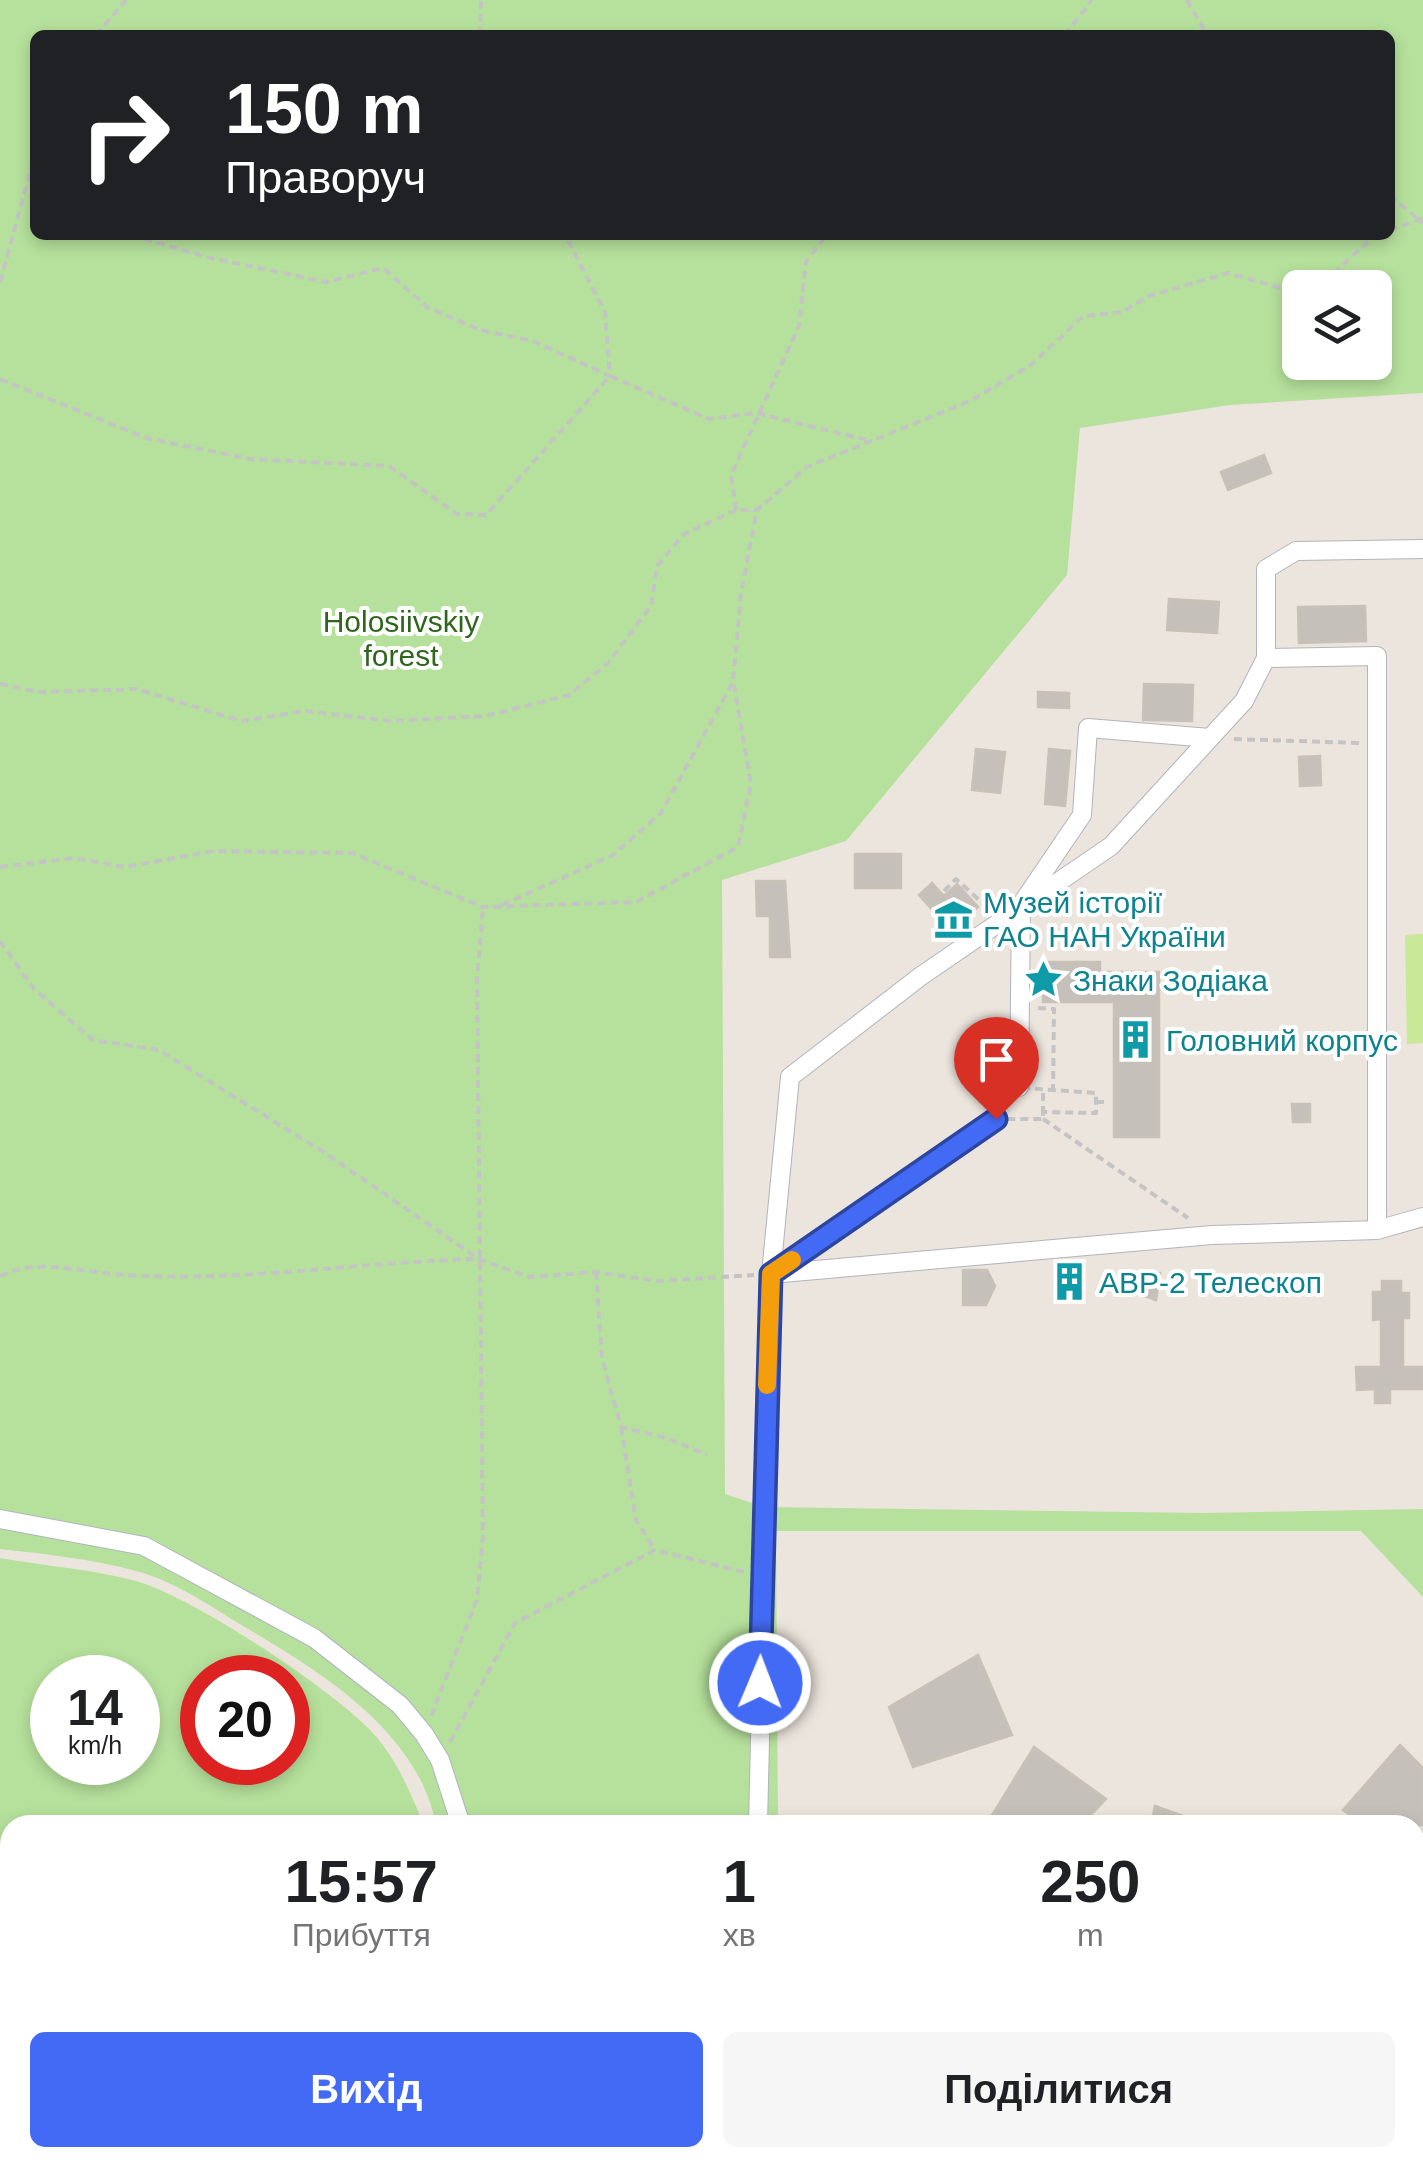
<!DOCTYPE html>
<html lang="uk">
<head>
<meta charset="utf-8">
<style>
	:root { --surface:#fff; --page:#f6f6f6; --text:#202124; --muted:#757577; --accent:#436af4 }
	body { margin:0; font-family:Helvetica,sans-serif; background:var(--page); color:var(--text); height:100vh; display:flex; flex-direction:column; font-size:38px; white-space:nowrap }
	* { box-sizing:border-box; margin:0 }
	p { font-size:32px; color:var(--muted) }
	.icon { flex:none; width:55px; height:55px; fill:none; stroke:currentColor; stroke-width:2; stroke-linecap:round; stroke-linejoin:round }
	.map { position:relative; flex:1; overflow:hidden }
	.details { position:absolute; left:0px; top:1815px; width:1425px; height:352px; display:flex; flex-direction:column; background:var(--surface); border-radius:30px 30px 0 0; box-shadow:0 5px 15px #0003 }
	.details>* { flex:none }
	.guide { position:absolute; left:30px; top:30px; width:1365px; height:210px; border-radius:15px; box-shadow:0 5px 15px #0003; background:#202124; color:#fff; overflow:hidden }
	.buttons { position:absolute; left:1282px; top:270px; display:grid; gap:20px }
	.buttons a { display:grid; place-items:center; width:110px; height:110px; border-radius:15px; background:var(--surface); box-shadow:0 5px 15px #0003; font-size:50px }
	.speed { position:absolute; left:30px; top:1655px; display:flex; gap:20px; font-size:50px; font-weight:700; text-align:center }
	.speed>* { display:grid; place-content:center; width:130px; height:130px; border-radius:50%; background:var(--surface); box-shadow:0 5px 15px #0003; line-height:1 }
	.speed small { font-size:25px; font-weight:400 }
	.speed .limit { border:15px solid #d22; background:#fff; color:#111 }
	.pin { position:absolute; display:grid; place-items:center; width:85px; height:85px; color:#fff; margin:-102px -42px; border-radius:50% 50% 50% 0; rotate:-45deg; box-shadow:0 0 10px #0007 }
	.pin .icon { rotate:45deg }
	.me { position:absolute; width:110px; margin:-55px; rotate:1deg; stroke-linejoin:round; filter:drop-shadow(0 0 8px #0008) }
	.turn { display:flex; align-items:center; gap:35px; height:210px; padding:0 30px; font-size:45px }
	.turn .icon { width:130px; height:130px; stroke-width:2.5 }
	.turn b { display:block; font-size:70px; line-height:85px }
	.eta { display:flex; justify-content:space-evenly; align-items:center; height:170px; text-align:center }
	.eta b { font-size:60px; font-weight:600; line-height:70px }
	.cta { display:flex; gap:20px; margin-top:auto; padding:20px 30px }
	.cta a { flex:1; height:115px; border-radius:15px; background:var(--accent); color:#fff; font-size:40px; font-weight:600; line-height:115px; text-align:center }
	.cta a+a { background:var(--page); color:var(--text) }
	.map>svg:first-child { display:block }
	.green { fill:#b6e19c; fill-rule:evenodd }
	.pitch { fill:#c9e898 }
	.building { fill:#c5c0b9; stroke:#c8c1b7; stroke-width:2.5 }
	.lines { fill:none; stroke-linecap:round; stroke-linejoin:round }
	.minor-casing { stroke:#b1b4be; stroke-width:20 }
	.path { stroke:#c4c4c4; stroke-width:4; stroke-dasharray:8 5; stroke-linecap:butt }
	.minor { stroke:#fff; stroke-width:18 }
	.route-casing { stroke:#2c459f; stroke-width:25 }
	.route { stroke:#436af4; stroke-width:18 }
	.slow { stroke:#f59e0b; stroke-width:18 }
	.labels { text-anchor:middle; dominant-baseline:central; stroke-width:8; stroke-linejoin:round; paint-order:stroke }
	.park-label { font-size:30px; fill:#2f661d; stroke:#fff }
	.culture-label { font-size:30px; fill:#0d838f; stroke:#fff; text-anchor:start }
</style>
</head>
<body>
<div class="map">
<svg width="1423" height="2166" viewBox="0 0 1423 2166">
	<rect width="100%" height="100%" fill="#ece5dd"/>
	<!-- green -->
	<path class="green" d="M0,0H1423V393L1230,405L1080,428L1067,575L846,841L722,880L725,1494L764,1507L1204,1513L1423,1509V1597L1361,1531H776L778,1825H436C418,1729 315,1668 238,1623C206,1603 173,1581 136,1571C92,1559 45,1554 0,1549ZM35,35H1390V235H35ZM1300,288H1375V362H1300Z
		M0,1558C44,1566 92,1569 136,1581C193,1597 323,1684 367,1727C395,1754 409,1790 424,1825H10V2158H442L443,2166H0ZM52,1678H138V1762H52ZM202,1678H288V1762H202Z
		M1423,1989V2166H453V2158H1415V1991Z"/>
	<!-- pitch -->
	<path class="pitch" d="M1423,934V1043L1407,1044L1405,935Z"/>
	<!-- building -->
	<path class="building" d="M1264,455L1271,473L1228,490L1221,472Z
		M1169,599L1219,602L1217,633L1167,630Z
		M1365,606L1366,641L1299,643L1298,607Z
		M1144,684L1193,685L1192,721L1143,720Z
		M1038,692L1069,693V708L1038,707Z
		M976,749L1005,752L1000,793L972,790Z
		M1049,749L1070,751L1065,806L1045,804Z
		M1320,756L1321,785L1300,786L1299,757Z
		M855,854H901V888H855Z
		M756,881H785L790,957H770V916H757Z
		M932,883L944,896L957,884L978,907L952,931L919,895Z
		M1043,962H1100V972H1159V1137H1114V1002H1043Z
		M1292,1104H1310V1122H1293Z
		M963,1270H987L995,1286L986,1305H963Z
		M1061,1272H1077L1072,1298L1062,1295Z
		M1144,1273H1160L1156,1300L1145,1296Z
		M1382,1281H1401V1293H1409V1318H1403V1367H1423V1389H1390V1403H1375V1389L1357,1390L1356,1367H1381V1319L1373,1320V1292H1382Z
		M978,1655L1012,1735L913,1767L889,1707Z
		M1400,1745L1423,1768V1825H1365L1343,1810Z
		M1034,1747L1106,1799L1081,1825H986Z
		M1155,1806L1202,1823V1825H1151Z"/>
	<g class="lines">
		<defs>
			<path id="minor" d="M1266,658L1377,656V1230
				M1019,1087L1021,905L1082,815L1088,728L1210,738
				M771,1274L1212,1235L1377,1230L1423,1217
				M771,1274L996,1119
				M0,1519L144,1546L314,1638L400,1705L424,1734L440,1760L461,1825
				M758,1825L771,1274L790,1077L921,976L1111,846L1244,701L1266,658V569L1296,551L1423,549
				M478,2158V2166
				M620,2166L628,2158"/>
		</defs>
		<!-- minor casing -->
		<use href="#minor" class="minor-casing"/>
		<!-- path -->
		<path class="path" d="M1187,0L1207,35
			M96,35L126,0
			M480,35L481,0
			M1065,35L1092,0
			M1390,196L1423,223
			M1390,230L1423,218
			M132,235L206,257L326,282L383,268L427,307L480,330L533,341L610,376L605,312L565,235
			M0,282L35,155
			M0,379L146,438L250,459L389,466L457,514L486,515L610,376L709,419L756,413L872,441
			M736,510L731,475L799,326L806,262L826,235
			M0,684L40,692L137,689L241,721L306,711L391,721L485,716L569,695L608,663L651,606L657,566L684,534L736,510H756
			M1234,739L1360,743
			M0,867L74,858L125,867L214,851L352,853L483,907L636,902L738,847L751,784L734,685
			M944,891L956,879L990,910
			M502,905L613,855L661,813L733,682L741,593L757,510L807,467L970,401L1031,365L1083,316L1122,312L1149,296L1228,273L1287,290L1332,275L1375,235
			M0,941L34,989L93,1040L159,1050L325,1153L479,1259L529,1277L596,1272L658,1281L754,1275
			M1038,1008L1054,1009L1053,1093
			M996,1086L1096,1093V1113L1043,1112V1119H996Z
			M1043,1093V1112
			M1096,1102H1108
			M1043,1119L1188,1218
			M596,1272L602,1358L621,1427L667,1438L707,1455
			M0,1276C34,1259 74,1270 112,1274C234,1284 354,1262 476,1259
			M621,1427L636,1520L655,1550
			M431,1716L477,1600L483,1536L477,979L483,909
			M450,1742L515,1623L655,1550L748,1573
			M660,2158L661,2166"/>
		<!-- minor -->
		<use href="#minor" class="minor"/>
	</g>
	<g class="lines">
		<defs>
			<path id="route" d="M760,1683L771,1274L996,1119"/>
		</defs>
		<!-- route casing -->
		<use href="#route" class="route-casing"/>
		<!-- route -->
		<use href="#route" class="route"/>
		<!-- slow -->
		<path class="slow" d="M767,1385L771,1274L792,1260"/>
	</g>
	<!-- icons -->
	<defs>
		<symbol id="museum-bare" viewBox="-9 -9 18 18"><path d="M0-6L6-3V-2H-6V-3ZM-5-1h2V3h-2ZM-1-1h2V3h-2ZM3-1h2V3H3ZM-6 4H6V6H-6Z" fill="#0f9aa8" stroke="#fff" stroke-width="2.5" paint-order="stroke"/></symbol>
		<symbol id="sight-bare" viewBox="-9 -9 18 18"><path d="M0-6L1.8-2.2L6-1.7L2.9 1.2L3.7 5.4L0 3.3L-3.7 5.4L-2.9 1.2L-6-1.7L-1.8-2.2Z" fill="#0f9aa8" stroke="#fff" stroke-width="2.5" paint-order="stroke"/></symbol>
		<symbol id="building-bare" viewBox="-9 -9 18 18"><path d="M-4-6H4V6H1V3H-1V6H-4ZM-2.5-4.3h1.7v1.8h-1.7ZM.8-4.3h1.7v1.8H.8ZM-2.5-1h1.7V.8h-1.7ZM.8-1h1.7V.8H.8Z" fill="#0f9aa8" stroke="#fff" stroke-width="2.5" paint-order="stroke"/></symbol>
	</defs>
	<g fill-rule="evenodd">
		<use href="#museum-bare" x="926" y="892" width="55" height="55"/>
		<use href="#sight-bare" x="1016" y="952" width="55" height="55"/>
		<use href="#building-bare" x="1108" y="1012" width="55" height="55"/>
		<use href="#building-bare" x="1042" y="1254" width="55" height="55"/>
	</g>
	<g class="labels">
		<!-- park labels -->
		<g class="park-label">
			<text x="401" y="621">Holosiivskiy<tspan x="401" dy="34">forest</tspan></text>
		</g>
		<!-- culture labels -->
		<g class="culture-label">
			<text x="983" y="902">Музей історії<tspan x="983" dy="34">ГАО НАН України</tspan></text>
			<text x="1073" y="980">Знаки Зодіака</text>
			<text x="1166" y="1040">Головний корпус</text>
			<text x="1099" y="1282">АВР-2 Телескоп</text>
		</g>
	</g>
</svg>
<div class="buttons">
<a><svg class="icon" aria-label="layers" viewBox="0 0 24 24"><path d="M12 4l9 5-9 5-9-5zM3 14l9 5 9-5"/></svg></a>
</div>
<div class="speed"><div>14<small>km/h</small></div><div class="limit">20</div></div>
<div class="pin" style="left:996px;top:1119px;background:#d93025"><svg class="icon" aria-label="arrive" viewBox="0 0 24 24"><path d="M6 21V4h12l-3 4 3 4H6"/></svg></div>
<svg class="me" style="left:760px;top:1683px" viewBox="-20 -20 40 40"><circle r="17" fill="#436af4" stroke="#fff" stroke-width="3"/><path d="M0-11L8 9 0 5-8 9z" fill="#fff"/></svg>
<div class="guide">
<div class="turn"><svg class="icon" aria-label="right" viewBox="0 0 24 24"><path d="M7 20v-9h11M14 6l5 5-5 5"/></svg><div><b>150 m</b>Праворуч</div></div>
</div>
<section class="details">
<div class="eta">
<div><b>15:57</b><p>Прибуття</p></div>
<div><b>1</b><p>хв</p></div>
<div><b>250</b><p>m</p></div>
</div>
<div class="cta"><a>Вихід</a><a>Поділитися</a></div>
</section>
</div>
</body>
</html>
